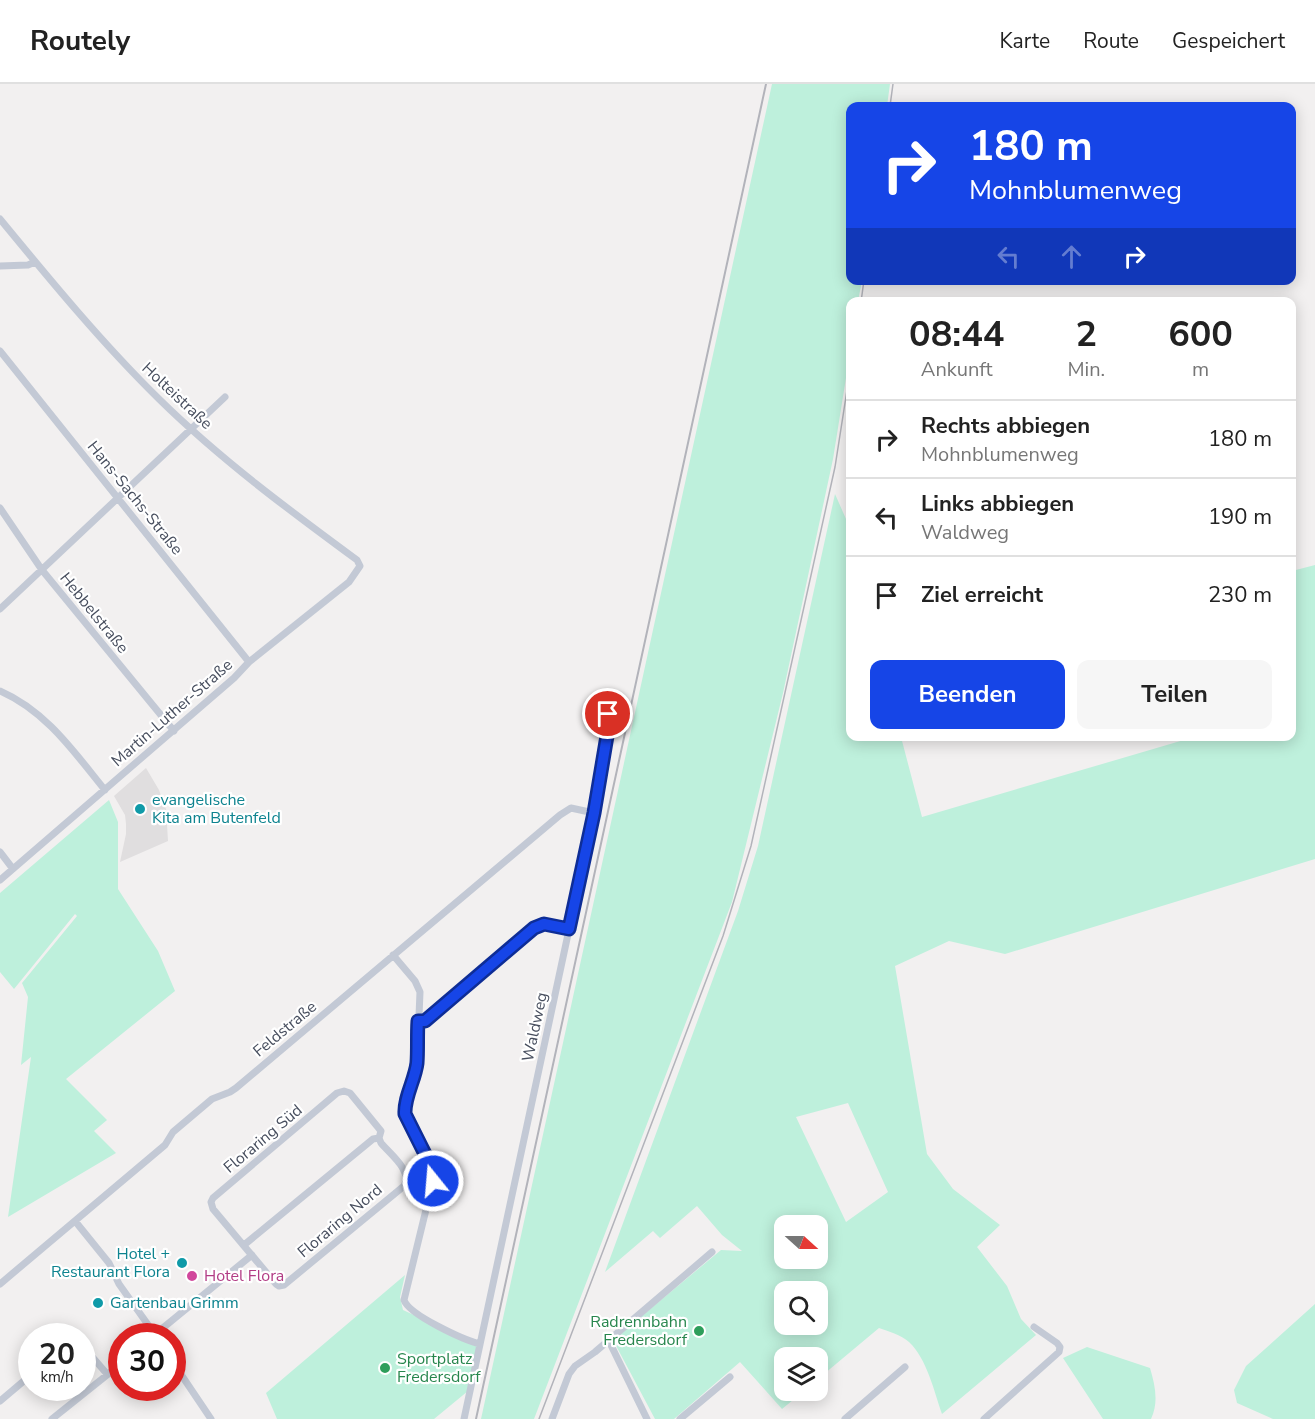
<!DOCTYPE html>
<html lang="de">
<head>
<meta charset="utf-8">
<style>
	:root { --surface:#fff; --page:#f6f6f6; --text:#222; --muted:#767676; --line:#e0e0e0; --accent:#1645e7 }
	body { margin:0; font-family:"Nunito Sans",sans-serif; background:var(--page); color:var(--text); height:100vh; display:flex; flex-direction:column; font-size:22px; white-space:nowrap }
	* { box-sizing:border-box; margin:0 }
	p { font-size:20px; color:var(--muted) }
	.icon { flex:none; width:33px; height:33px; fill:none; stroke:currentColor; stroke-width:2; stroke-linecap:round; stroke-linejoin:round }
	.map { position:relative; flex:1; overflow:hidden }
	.panel { position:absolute; left:846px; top:213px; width:450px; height:444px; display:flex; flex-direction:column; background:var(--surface); border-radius:12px; box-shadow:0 3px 15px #0003 }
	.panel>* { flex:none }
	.banner { position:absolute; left:846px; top:18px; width:450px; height:183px; border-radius:12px; box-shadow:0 3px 15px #0003; background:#1645e7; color:#fff; overflow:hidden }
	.needle { width:39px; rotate:111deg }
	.buttons { position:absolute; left:774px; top:1131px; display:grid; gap:12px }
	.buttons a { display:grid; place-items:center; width:54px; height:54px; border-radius:12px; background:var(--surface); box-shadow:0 3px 15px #0003; font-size:30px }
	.speed { position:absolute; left:18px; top:1239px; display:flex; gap:12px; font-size:30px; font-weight:700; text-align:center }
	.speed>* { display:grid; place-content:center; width:78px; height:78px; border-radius:50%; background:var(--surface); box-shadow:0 3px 15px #0003; line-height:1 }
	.speed small { font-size:15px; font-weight:400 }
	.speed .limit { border:9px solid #d22; background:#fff; color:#111 }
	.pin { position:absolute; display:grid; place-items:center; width:51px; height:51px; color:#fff; margin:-26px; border:3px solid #fff; border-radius:50%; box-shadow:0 2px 6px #0007 }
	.me { position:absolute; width:66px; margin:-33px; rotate:343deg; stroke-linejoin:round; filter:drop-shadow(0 0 4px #0008) }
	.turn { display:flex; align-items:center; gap:21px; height:126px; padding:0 24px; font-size:27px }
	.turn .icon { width:78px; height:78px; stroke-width:2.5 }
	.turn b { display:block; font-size:42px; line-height:51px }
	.lanes { display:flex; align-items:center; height:57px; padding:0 24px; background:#0003; justify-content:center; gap:30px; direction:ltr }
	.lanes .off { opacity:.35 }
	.eta { display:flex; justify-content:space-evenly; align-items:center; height:102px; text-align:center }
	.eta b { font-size:36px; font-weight:700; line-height:42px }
	.primary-button { display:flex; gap:12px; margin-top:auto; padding:12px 24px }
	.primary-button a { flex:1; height:69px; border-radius:12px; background:var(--accent); color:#fff; font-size:24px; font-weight:700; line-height:69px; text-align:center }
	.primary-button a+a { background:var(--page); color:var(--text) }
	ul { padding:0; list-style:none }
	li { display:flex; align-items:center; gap:18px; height:78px; padding:0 24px; border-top:2px solid var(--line) }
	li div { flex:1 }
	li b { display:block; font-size:22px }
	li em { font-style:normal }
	header { display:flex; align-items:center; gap:36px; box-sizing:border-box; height:84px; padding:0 30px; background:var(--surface); border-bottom:2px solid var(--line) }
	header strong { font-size:28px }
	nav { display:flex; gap:33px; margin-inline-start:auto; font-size:21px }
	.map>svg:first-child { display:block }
	.education { fill:#e0dedf }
	.green { fill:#bef0dc; fill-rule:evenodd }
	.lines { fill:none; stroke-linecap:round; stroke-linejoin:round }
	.minor { stroke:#c3c9d5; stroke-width:7 }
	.tram { stroke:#b2b3ba; stroke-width:1.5 }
	.rail { stroke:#b2b3ba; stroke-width:2 }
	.route-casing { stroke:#0e2d96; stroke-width:15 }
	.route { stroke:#1645e7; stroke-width:10 }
	.culture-dot { fill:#0f9aa8; stroke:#fff; stroke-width:2 }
	.hotel-dot { fill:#d1479c; stroke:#fff; stroke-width:2 }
	.leisure-dot { fill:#2e9e5b; stroke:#fff; stroke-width:2 }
	.labels { text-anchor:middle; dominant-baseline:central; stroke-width:4.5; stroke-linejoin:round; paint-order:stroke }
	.street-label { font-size:16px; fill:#474e5e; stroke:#fff }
	.culture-label { font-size:16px; fill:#0d838f; stroke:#fff; text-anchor:start }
	.hotel-label { font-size:16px; fill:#b23c85; stroke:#fff; text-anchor:start }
	.leisure-label { font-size:16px; fill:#27864d; stroke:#fff; text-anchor:end }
</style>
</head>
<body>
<header>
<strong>Routely</strong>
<nav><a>Karte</a><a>Route</a><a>Gespeichert</a></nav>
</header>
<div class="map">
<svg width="1315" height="1335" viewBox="0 0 1315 1335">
	<rect width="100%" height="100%" fill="#f2f0f0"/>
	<!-- education -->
	<path class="education" d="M146,684L159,706L166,725L168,757L120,778L126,750V740L125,731L114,712Z"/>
	<!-- green -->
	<path class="green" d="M772,0H890L887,22H850V196L862,197L858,217L850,218V269L833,375L783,609L732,818L534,1335H481Z
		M835,410L850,444V652L901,653L922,733L1194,653L1292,652V487L1315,481V775L1005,870L949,857L895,882L927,1070L953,1105L1000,1141L977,1163L1007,1202L1021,1235L1036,1251L942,1330C934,1307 927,1275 909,1258C901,1251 888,1247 879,1244L818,1295V1274H784V1306L804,1307L782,1325L740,1278L674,1335H655L613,1256L721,1166L742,1167L722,1151L697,1122L660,1154L653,1147L605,1188L738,827L758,762ZM848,1019L888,1108L846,1138L796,1033ZM784,1142H818V1174H784ZM784,1208H818V1240H784Z
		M109,716L118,738V805L158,867L175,907L66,995L107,1036L94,1047L116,1069L8,1133L31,973L21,981L28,913L22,899L77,832L75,830L14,905L0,888V809Z
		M405,1191L400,1213L403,1226L479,1261L468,1307L434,1335H277L266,1309Z
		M1315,1220V1335H1273L1237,1319L1234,1306L1246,1282Z
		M1087,1263L1150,1284C1155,1301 1159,1318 1151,1335H1103L1063,1274Z"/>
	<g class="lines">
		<!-- minor -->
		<path class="minor" d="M0,135C51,197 102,259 159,315C220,375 289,426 357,476L360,482L349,498L249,578L234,594L0,796
			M0,182L28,181L35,178
			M0,267L249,578
			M0,424L42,486L174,647
			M0,525L225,313
			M0,607C46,627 74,668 105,706
			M0,768L13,785
			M393,871L415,897L420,908L417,980L405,1028L431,1082L433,1097L404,1216C409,1231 464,1256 480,1260
			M418,937H425L534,844L544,840L569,845
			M75,1137L109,1179L119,1200L156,1252
			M244,1161L373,1055L379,1054L381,1047L350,1009L344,1007L337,1009L213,1114L211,1118L213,1125L276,1200L279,1202L284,1201L404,1102C413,1087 390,1070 381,1059L379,1054
			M0,1200L165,1061L173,1048L212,1015L230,1008L236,1004L560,731L571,724L594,729
			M153,1252L252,1171
			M608,1255L647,1335
			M82,1261L107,1290
			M172,1277L211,1335
			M0,1317L32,1290
			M52,1335L122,1279
			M464,1335L594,729L608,647V630
			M552,1335L569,1290L575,1282L595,1268L712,1168
			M680,1335L730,1293
			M845,1335L905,1283
			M984,1335L1059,1268L1060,1263L1057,1259L1034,1243"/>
		<!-- tram -->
		<path class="tram" d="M890,22L893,0
			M861,218L864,196
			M539,1335L723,852L751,762L835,383L850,287"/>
		<!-- rail -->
		<path class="rail" d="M476,1335L766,0"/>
	</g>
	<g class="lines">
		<defs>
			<path id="route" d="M433,1097L431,1082L405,1030C404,1013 415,996 417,979C418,965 417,951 418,937H425L534,844L544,840L569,845L594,729L608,646V630"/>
		</defs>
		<!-- route casing -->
		<use href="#route" class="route-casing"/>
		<!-- route -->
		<use href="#route" class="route"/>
	</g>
	<!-- markers -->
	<g class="culture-dot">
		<circle cx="140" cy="725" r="6"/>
		<circle cx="182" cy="1179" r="6"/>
		<circle cx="98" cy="1219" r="6"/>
	</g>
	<circle class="hotel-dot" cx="192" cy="1192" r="6"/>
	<g class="leisure-dot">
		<circle cx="699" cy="1247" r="6"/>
		<circle cx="385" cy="1284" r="6"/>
	</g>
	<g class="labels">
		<!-- street labels -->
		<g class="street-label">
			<text transform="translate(177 312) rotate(43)">Holteistraße</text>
			<text transform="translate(135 414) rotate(51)">Hans-Sachs-Straße</text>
			<text transform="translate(94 529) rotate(51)">Hebbelstraße</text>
			<text transform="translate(172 629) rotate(-41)">Martin-Luther-Straße</text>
			<text transform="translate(535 943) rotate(-78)">Waldweg</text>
			<text transform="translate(285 945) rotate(-40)">Feldstraße</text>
			<text transform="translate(263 1055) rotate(-40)">Floraring Süd</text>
			<text transform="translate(340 1137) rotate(-40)">Floraring Nord</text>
		</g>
		<!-- culture labels -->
		<g class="culture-label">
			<text x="152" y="716">evangelische<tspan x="152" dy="18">Kita am Butenfeld</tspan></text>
			<text x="170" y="1170" text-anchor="end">Hotel +<tspan x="170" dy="18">Restaurant Flora</tspan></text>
			<text x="110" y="1219">Gartenbau Grimm</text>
		</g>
		<!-- hotel labels -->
		<g class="hotel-label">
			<text x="204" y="1192">Hotel Flora</text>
		</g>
		<!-- leisure labels -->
		<g class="leisure-label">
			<text x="687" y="1238">Radrennbahn<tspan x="687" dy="18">Fredersdorf</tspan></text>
			<text x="397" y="1275" text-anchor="start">Sportplatz<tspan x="397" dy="18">Fredersdorf</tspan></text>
		</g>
	</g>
</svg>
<div class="buttons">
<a><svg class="needle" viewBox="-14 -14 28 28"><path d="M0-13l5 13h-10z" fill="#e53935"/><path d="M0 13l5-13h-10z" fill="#767676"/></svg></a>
<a><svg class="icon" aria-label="search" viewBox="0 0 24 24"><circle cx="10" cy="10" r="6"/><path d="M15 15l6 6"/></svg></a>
<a><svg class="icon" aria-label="layers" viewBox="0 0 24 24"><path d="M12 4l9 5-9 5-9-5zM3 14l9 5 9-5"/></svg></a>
</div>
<div class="speed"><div>20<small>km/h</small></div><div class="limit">30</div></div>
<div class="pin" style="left:608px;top:630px;background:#d93025"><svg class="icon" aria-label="arrive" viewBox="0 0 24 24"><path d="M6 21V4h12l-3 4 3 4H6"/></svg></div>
<svg class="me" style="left:433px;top:1097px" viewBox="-20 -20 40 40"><circle r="17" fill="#1645e7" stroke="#fff" stroke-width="3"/><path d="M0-11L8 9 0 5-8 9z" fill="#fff"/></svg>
<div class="banner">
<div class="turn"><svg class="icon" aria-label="right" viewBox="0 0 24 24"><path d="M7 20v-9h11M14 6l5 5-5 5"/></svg><div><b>180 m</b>Mohnblumenweg</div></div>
<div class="lanes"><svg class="icon off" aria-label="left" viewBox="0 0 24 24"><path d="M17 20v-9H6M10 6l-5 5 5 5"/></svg><svg class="icon off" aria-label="ahead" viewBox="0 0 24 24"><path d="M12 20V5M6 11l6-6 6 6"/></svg><svg class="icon" aria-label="right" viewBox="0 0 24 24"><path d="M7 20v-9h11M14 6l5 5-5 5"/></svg></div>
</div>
<section class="panel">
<div class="eta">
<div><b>08:44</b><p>Ankunft</p></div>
<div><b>2</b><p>Min.</p></div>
<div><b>600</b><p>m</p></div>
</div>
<ul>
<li><svg class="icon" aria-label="right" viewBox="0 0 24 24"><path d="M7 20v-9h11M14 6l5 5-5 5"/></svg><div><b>Rechts abbiegen</b><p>Mohnblumenweg</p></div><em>180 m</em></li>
<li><svg class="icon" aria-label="left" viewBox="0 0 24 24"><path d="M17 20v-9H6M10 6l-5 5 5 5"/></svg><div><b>Links abbiegen</b><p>Waldweg</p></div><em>190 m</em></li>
<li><svg class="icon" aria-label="arrive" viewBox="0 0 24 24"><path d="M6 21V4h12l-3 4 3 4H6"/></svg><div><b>Ziel erreicht</b></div><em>230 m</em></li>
</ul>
<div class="primary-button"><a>Beenden</a><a>Teilen</a></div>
</section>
</div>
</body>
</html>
